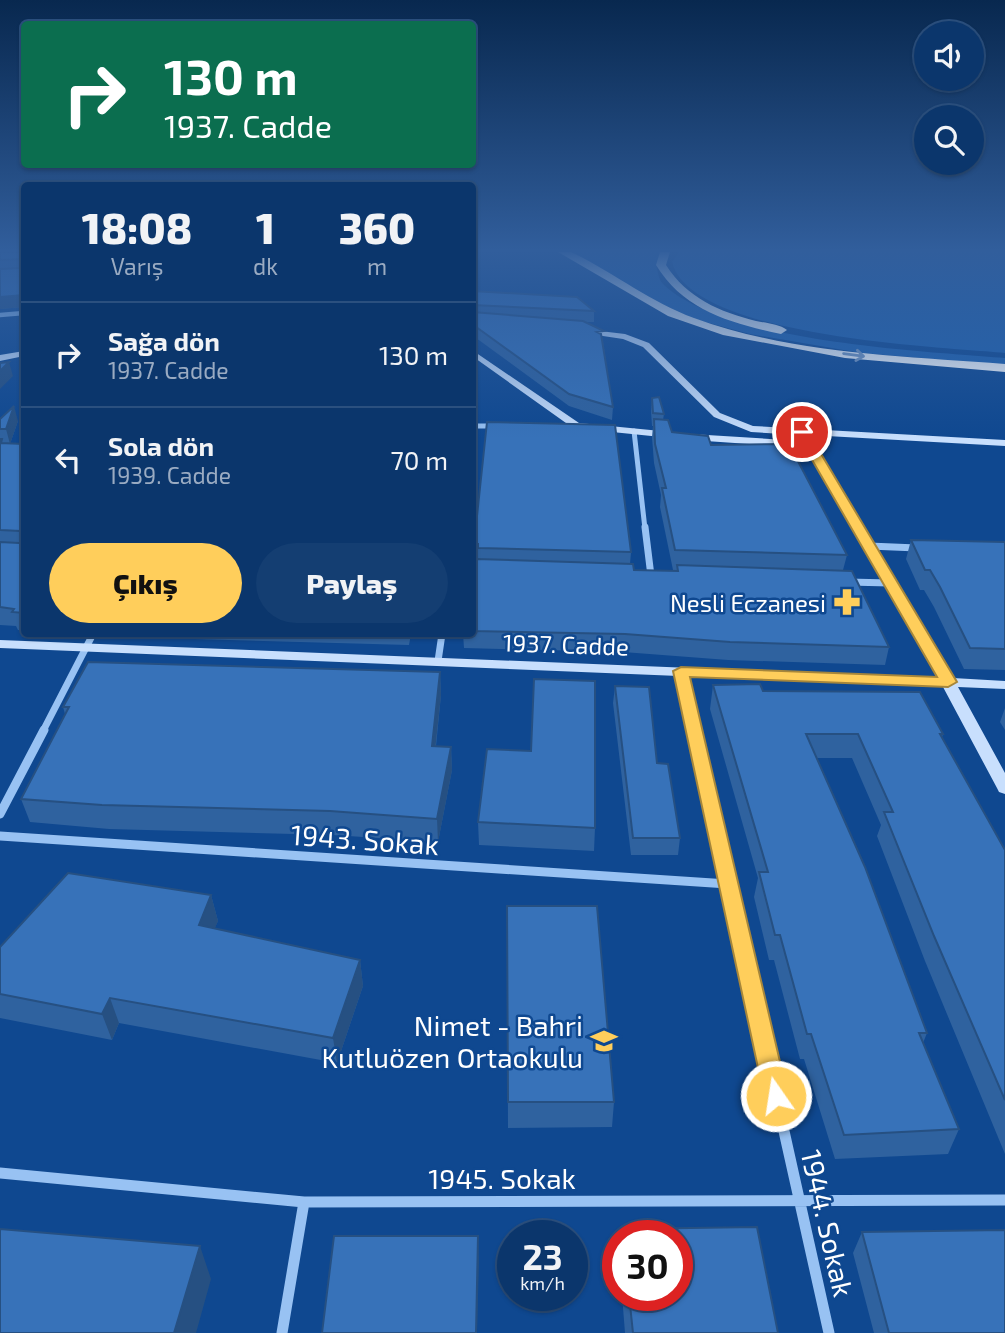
<!DOCTYPE html>
<html lang="tr">
<head>
<meta charset="utf-8">
<style>
	:root { --surface:#0b366c; --page:#143e72; --text:#f1f3f6; --muted:#9aabc2; --line:#2b507f; --accent:#ffce5b }
	body { margin:0; font-family:"Exo 2",sans-serif; background:var(--page); color:var(--text); height:100vh; display:flex; flex-direction:column; font-size:26px; white-space:nowrap }
	* { box-sizing:border-box; margin:0 }
	p { font-size:23px; color:var(--muted) }
	.icon { flex:none; width:38px; height:38px; fill:none; stroke:currentColor; stroke-width:2; stroke-linecap:round; stroke-linejoin:round }
	.map { position:relative; flex:1; overflow:hidden }
	.details { position:absolute; left:21px; top:182px; width:455px; height:455px; display:flex; flex-direction:column; background:var(--surface); border-radius:7px; box-shadow:0 2px 5px #0004,0 0 0 2px var(--line) }
	.details>* { flex:none }
	.top-card { position:absolute; left:21px; top:21px; width:455px; height:147px; border-radius:7px; box-shadow:0 2px 5px #0004,0 0 0 2px var(--line); background:#0b6e4f; color:#fff; overflow:hidden }
	.fabs { position:absolute; left:914px; top:21px; display:grid; gap:14px }
	.fabs a { display:grid; place-items:center; width:70px; height:70px; border-radius:50%; background:var(--surface); box-shadow:0 2px 5px #0004,0 0 0 2px var(--line); font-size:35px }
	.speed { position:absolute; left:497px; top:1220px; display:flex; gap:14px; font-size:35px; font-weight:700; text-align:center }
	.speed>* { display:grid; place-content:center; width:91px; height:91px; border-radius:50%; background:var(--surface); box-shadow:0 2px 5px #0004,0 0 0 2px var(--line); line-height:1 }
	.speed small { font-size:18px; font-weight:400 }
	.speed .limit { border:10px solid #d22; background:#fff; color:#111 }
	.pin { position:absolute; display:grid; place-items:center; width:60px; height:60px; color:#fff; margin:-30px; border:4px solid #fff; border-radius:50%; box-shadow:0 2px 7px #0007 }
	.me { position:absolute; width:77px; margin:-38px; rotate:347deg; stroke-linejoin:round; filter:drop-shadow(0 0 5px #0008) }
	.turn { display:flex; align-items:center; gap:24px; height:147px; padding:0 28px; font-size:32px }
	.turn .icon { width:91px; height:91px; stroke-width:2.5 }
	.turn b { display:block; font-size:49px; line-height:60px }
	.eta { display:flex; justify-content:space-evenly; align-items:center; height:119px; text-align:center }
	.eta b { font-size:42px; font-weight:800; line-height:49px }
	.cta { display:flex; gap:14px; margin-top:auto; padding:14px 28px }
	.cta a { flex:1; height:80px; border-radius:42px; background:var(--accent); color:#111; font-size:28px; font-weight:800; line-height:80px; text-align:center }
	.cta a+a { background:var(--page); color:var(--text) }
	ul { padding:0; list-style:none }
	li { display:flex; align-items:center; gap:21px; height:105px; padding:0 28px; border-top:2px solid var(--line) }
	li div { flex:1 }
	li b { display:block; font-size:26px }
	li em { font-style:normal }
	.map>svg:first-child { display:block }
	.green { fill:#2062af }
	.lines { fill:none; stroke-linecap:round; stroke-linejoin:round }
	.street-far4 { stroke:#98c2f3; stroke-width:4.5 }
	.street-far3 { stroke:#98c2f3; stroke-width:5 }
	.street-far2 { stroke:#98c2f3; stroke-width:7 }
	.street-far1 { stroke:#98c2f3; stroke-width:9 }
	.street { stroke:#98c2f3; stroke-width:11 }
	.secondary { fill:#c8dffd; fill-rule:evenodd }
	.highway { fill:#fff; fill-rule:evenodd }
	.wall { fill:#2f629f }
	.shaded-wall { fill:#265082 }
	.building { fill:#3772b9; stroke:#265082; stroke-width:2 }
	.oneway { stroke:#7b9ac2 }
	.route { fill:#ffce5b; stroke:#a6863b; stroke-width:2 }
	.labels { text-anchor:middle; dominant-baseline:central; stroke-width:5; stroke-linejoin:round; paint-order:stroke }
	.poi-label { font-size:24px; fill:#fff; stroke:#0f4890; text-anchor:end }
	.street-label { font-size:24px; fill:#fff; stroke:#0f4890 }
	.near-street-label { font-size:28px; fill:#fff; stroke:#0f4890 }
	.near-poi-label { font-size:28px; fill:#fff; stroke:#0f4890; text-anchor:end }
</style>
</head>
<body>
<div class="map">
<svg width="1005" height="1333" viewBox="0 0 1005 1333">
	<rect width="100%" height="100%" fill="#0f4890"/>
	<!-- green -->
	<path class="green" d="M571,252H662L656,264C658,271 658,279 663,284C723,342 921,351 1005,358V365L861,353L750,334L694,319L645,296Z
		M679,252H1005V353C939,347 690,337 672,262Z"/>
	<g class="lines">
		<!-- street-far4 -->
		<path class="street-far4" d="M0,315L24,313"/>
		<!-- street-far3 -->
		<path class="street-far3" d="M472,426H495
			M634,431L645,529"/>
		<!-- street-far2 -->
		<path class="street-far2" d="M645,527L651,576
			M869,546L917,548
			M848,582L890,583
			M438,661L442,634
			M681,671L694,731
			M43,731L93,634"/>
		<!-- street-far1 -->
		<path class="street-far1" d="M694,730L753,994
			M0,814L44,730
			M0,836L728,884"/>
		<!-- street -->
		<path class="street" d="M753,992L829,1333
			M0,1173L304,1202L1005,1200
			M282,1333L304,1202"/>
		<!-- secondary -->
		<path class="secondary" d="M583,329L625,334L649,343L720,413L753,426L1005,440V446L809,435L953,678L1005,681V689L958,687L1005,773V794L999,792L997,788L943,687L0,648V640L939,678L806,448L691,440L686,437L691,434L802,441L799,435L751,432L714,417L643,347L623,339L583,333Z
			M472,350L579,423L671,432L676,435L671,438L573,428L472,356Z
			M24,351V356L0,361V355Z"/>
		<!-- highway -->
		<path class="highway" d="M558,252H571C613,272 650,302 694,318C793,354 901,356 1005,364V372L845,358L723,335L668,316Z
			M660,252H670L666,265C687,298 720,312 756,321C766,323 779,324 787,330L781,334C731,323 684,311 656,265Z"/>
	</g>
	<!-- wall -->
	<path class="wall" d="M0,252H24V307L0,309Z
		M472,291L594,311V322H585L603,342L613,407L612,420L569,406L472,335Z
		M652,398L664,414L663,420L672,432L711,445L847,555L843,570L889,647L885,665L728,660L623,652L464,648L463,634H472V578L476,561H474V544L631,552L630,564L634,570L677,571V570H673L660,507L661,495L654,463L652,437L653,426H652L651,411Z
		M0,419L18,421L10,444H24V630H18L16,626L0,625Z
		M911,540L1005,542V670L964,669L934,607L924,590H920L906,559Z
		M123,634H411L409,645L124,637Z
		M440,672L441,695L436,746L451,747L452,770L438,842L333,835L109,829L30,822L21,799L65,714L63,707Z
		M713,685L763,691L943,734L942,737L1005,850V1154L925,961L877,836L881,825L852,758H816L927,1033L923,1043L959,1129L948,1154L835,1159L804,1059H800L774,960H769L754,897L758,878L710,709Z
		M615,686L657,763L680,838L678,855H631L613,703Z
		M1005,708V730L1000,722Z
		M478,822L595,828L594,851L479,845Z
		M211,895L218,921L214,929L360,960L363,986L337,1063L119,1023L112,1040L0,1018V947Z
		M507,906L614,1102L612,1127L508,1128Z
		M757,1227L778,1333H625L622,1295H677V1236H622L623,1229Z
		M862,1232L1005,1333H874L853,1253Z"/>
	<!-- shaded-wall -->
	<path class="shaded-wall" d="M24,295V307L0,309V297Z
		M9,362L13,376L0,389V371Z
		M14,406L18,421L10,444L6,429Z
		M440,672L441,695L433,769L432,746Z
		M451,747L452,770L438,842L437,819Z
		M211,895L218,921L205,951L199,925Z
		M360,960L363,986L337,1063L333,1038Z
		M110,998L119,1023L112,1040L102,1014Z
		M478,1236L479,1261L477,1333H476Z
		M200,1246L211,1279L196,1333H174Z"/>
	<!-- building -->
	<path class="building" d="M0,252H24V262L22,259L0,260Z
		M24,265V295L0,297V269L22,268Z
		M472,291L577,297L594,311L472,305Z
		M472,312L583,321L604,331L597,332L601,334L613,407L569,394L472,324Z
		M9,362L0,371V363Z
		M659,397L664,414L653,413L652,398Z
		M14,406L6,429H0V419Z
		M654,419L668,420L672,432L708,436L711,445L789,444L847,555L675,550L662,488H666L655,444Z
		M487,422L615,425L631,552L478,548V544H474Z
		M0,439H2L1,443L24,444V538L20,531L0,530Z
		M24,539V613L12,612L14,609L0,607V542L19,543Z
		M911,540L1005,542V649L970,648L940,587L930,570H925Z
		M476,559L633,564L634,570L678,571L677,565L852,571L889,647L730,642L625,634L472,631V578Z
		M88,662L440,672L432,746L451,747L437,819L330,811L102,805L21,799L69,707H63Z
		M534,679L595,681V828L478,822L487,749L531,751Z
		M760,684L763,691L920,692L943,734H940L1005,850V1100L934,936L884,812H893L858,734H806L865,867L927,1033H919L959,1129L844,1135L811,1034H807L780,935H775L759,872H768L713,685Z
		M615,686L649,687L657,763L668,764L680,838H633Z
		M68,873L211,895L199,925L360,960L333,1038L110,998L102,1014L0,994V947Z
		M507,906H597L614,1102H508Z
		M757,1227L778,1333H633L629,1295H677V1236H623V1229Z
		M0,1229L200,1246L174,1333H0Z
		M1005,1230V1333H889L862,1232Z
		M334,1236H478L476,1333H322Z"/>
	<!-- one-way arrows -->
	<defs><path id="oneway-shaft" d="M-6 0H5M1.5-3L5.5 0L1.5 3" fill="none" stroke-width="1.6" stroke-linecap="round" stroke-linejoin="round" transform="scale(1.75)"/></defs>
	<use class="oneway" href="#oneway-shaft" transform="translate(854 355) rotate(8)"/>
	<!-- sky -->
	<linearGradient id="sky" x2="0" y2="1"><stop stop-color="#08284f"/><stop offset="0.57" stop-color="#315e9c"/><stop offset="1" stop-color="#315e9c" stop-opacity="0"/></linearGradient>
	<rect width="1005" height="439" fill="url(#sky)"/>
	<!-- route -->
	<path class="route" d="M802,428L808,432L957,682L948,687L690,677L788,1096L784,1104L776,1107L767,1104L764,1096L673,671L681,667L937,677L796,432Z"/>
	<!-- icons -->
	<defs>
		<symbol id="pharmacy-bare" viewBox="-9 -9 18 18"><path d="M-2-6h4v4h4v4h-4v4h-4v-4h-4v-4h4Z" fill="#ffce5b" stroke="#0f4890" stroke-width="2.5" paint-order="stroke"/></symbol>
		<symbol id="school-bare" viewBox="-9 -9 18 18"><path d="M0-5L7-2L0 1L-7-2ZM-4 1L0 2.5L4 1V4Q0 6-4 4Z" fill="#ffce5b" stroke="#0f4890" stroke-width="2.5" paint-order="stroke"/></symbol>
	</defs>
	<g fill-rule="evenodd">
		<use href="#pharmacy-bare" x="828" y="583" width="38" height="38"/>
		<use href="#school-bare" x="585" y="1022" width="38" height="38"/>
	</g>
	<g class="labels">
		<!-- poi labels -->
		<g class="poi-label">
			<text x="826" y="602">Nesli Eczanesi</text>
		</g>
		<!-- street labels -->
		<g class="street-label">
			<text transform="translate(566 644) rotate(2)">1937. Cadde</text>
		</g>
		<!-- near-street labels -->
		<g class="near-street-label">
			<text transform="translate(365 839) rotate(4)">1943. Sokak</text>
			<text x="502" y="1178">1945. Sokak</text>
			<text transform="translate(828 1223) rotate(77)">1944. Sokak</text>
		</g>
		<!-- near-poi labels -->
		<g class="near-poi-label">
			<text x="583" y="1025">Nimet - Bahri<tspan x="583" dy="32">Kutluözen Ortaokulu</tspan></text>
		</g>
	</g>
</svg>
<div class="fabs">
<a><svg class="icon" aria-label="sound" viewBox="0 0 24 24"><path d="M4 9h4l5-4v14l-5-4H4zM17 9q2 3 0 6"/></svg></a>
<a><svg class="icon" aria-label="search" viewBox="0 0 24 24"><circle cx="10" cy="10" r="6"/><path d="M15 15l6 6"/></svg></a>
</div>
<div class="speed"><div>23<small>km/h</small></div><div class="limit">30</div></div>
<div class="pin" style="left:802px;top:432px;background:#d93025"><svg class="icon" aria-label="arrive" viewBox="0 0 24 24"><path d="M6 21V4h12l-3 4 3 4H6"/></svg></div>
<svg class="me" style="left:776px;top:1096px" viewBox="-20 -20 40 40"><circle r="17" fill="#ffce5b" stroke="#fff" stroke-width="3"/><path d="M0-11L8 9 0 5-8 9z" fill="#fff"/></svg>
<div class="top-card">
<div class="turn"><svg class="icon" aria-label="right" viewBox="0 0 24 24"><path d="M7 20v-9h11M14 6l5 5-5 5"/></svg><div><b>130 m</b>1937. Cadde</div></div>
</div>
<section class="details">
<div class="eta">
<div><b>18:08</b><p>Varış</p></div>
<div><b>1</b><p>dk</p></div>
<div><b>360</b><p>m</p></div>
</div>
<ul>
<li><svg class="icon" aria-label="right" viewBox="0 0 24 24"><path d="M7 20v-9h11M14 6l5 5-5 5"/></svg><div><b>Sağa dön</b><p>1937. Cadde</p></div><em>130 m</em></li>
<li><svg class="icon" aria-label="left" viewBox="0 0 24 24"><path d="M17 20v-9H6M10 6l-5 5 5 5"/></svg><div><b>Sola dön</b><p>1939. Cadde</p></div><em>70 m</em></li>
</ul>
<div class="cta"><a>Çıkış</a><a>Paylaş</a></div>
</section>
</div>
</body>
</html>
